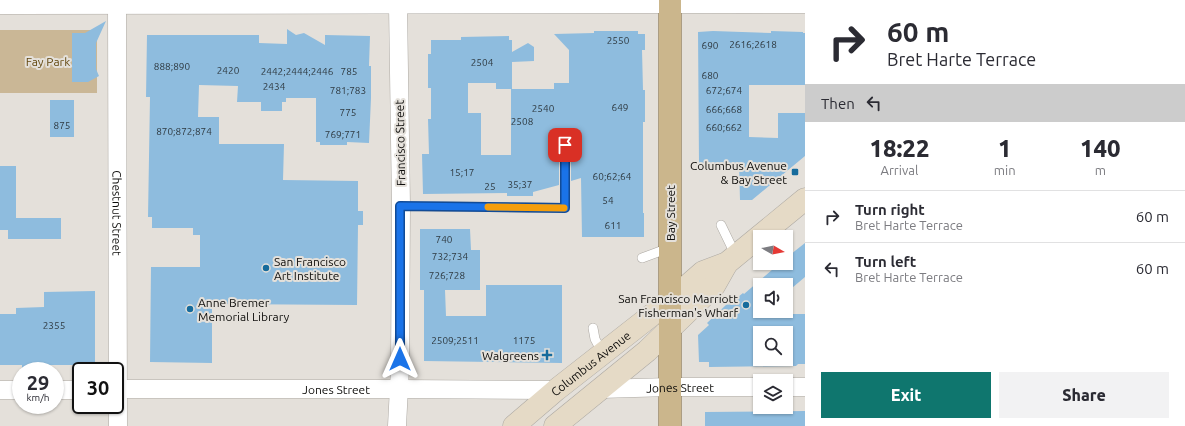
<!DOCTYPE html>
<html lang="en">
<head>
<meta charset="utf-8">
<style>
	:root { --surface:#fff; --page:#f2f2f3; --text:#2b2b33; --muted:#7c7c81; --line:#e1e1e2; --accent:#0f766e }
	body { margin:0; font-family:Ubuntu,sans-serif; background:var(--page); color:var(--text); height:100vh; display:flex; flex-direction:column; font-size:15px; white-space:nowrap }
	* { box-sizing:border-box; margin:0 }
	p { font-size:13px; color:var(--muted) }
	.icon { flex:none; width:22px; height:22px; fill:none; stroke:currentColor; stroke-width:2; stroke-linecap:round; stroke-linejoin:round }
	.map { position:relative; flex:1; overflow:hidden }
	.side { display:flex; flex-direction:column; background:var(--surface); width:380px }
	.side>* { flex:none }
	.hud { background:#fff; color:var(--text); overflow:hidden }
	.needle { width:26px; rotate:99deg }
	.fabs { position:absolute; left:753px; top:230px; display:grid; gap:8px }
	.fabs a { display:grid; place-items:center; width:40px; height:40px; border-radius:0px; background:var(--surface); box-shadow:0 1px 3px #0004; font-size:20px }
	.speed { position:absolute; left:12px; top:362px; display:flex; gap:8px; font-size:20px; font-weight:700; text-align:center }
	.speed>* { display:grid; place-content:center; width:52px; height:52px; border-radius:50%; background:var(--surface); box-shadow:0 1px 3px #0004; line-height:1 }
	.speed small { font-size:10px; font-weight:400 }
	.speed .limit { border:2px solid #111; border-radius:6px; background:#fff; color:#111 }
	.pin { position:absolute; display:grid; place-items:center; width:34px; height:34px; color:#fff; margin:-17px; border-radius:8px; box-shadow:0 2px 6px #0006 }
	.me { position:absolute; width:44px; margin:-22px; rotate:0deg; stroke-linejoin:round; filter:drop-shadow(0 0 3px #0008) }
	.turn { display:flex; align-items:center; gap:14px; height:84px; padding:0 16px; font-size:18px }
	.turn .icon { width:52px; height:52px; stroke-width:2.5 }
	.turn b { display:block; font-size:28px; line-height:34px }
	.then { display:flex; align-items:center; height:38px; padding:0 16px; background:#0003; gap:8px; font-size:15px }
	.eta { display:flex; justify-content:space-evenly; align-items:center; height:68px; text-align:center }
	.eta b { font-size:24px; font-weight:800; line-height:28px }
	.cta { display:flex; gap:8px; margin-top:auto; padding:8px 16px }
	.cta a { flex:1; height:46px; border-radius:0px; background:var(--accent); color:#fff; font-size:16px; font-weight:800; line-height:46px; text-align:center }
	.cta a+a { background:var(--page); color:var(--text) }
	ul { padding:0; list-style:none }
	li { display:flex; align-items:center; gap:12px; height:52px; padding:0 16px; border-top:1px solid var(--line) }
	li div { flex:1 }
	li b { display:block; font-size:15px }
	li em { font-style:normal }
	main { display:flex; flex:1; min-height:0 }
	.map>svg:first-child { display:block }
	.green { fill:#cab796 }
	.building { fill:#8ebcde; fill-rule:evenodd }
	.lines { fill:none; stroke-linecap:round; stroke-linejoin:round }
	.lane-casing { stroke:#ada9a3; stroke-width:10 }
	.street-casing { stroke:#ada9a3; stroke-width:19 }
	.secondary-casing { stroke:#ada9a3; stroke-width:23 }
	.primary-casing { stroke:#735b2d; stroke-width:23 }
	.lane { stroke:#fff; stroke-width:9 }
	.street { stroke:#fff; stroke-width:18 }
	.secondary { stroke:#e5dac6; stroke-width:22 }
	.primary { stroke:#cbb68c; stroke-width:22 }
	.route-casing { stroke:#114b97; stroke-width:10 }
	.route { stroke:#1a73e8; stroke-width:7 }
	.slow { stroke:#f59e0b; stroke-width:7 }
	.poi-dot { fill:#166b9c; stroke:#e4e0da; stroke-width:1.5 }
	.labels { text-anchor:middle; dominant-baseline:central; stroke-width:4; stroke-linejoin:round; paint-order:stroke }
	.number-label { font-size:10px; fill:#2e3940 }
	.park-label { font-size:12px; fill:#644910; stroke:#e4e0da }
	.street-label { font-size:12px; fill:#0e0d0b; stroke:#e4e0da }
	.poi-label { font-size:12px; fill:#0e0d0b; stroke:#e4e0da; text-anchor:end }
</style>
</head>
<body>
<main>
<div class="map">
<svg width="805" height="426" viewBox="0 0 805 426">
	<rect width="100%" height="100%" fill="#e4e0da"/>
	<!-- green -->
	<path class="green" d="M0,30H97V93H0Z"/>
	<!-- building -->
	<path class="building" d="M106,21L96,43V69L99,76L88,82H72V33H85Z
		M287,29L296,35L304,33L325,45V35L370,36L369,66H371V98L369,143L347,142V145H320V142H316V98H286V102H282V111H261V102H237L238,86L199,85L198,117H219V144H284L283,180L358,181V211H363V225H358L357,305L212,304V363L150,362L151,267H200V235H193V228H152V217H148L150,97H146L147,35H259V43L287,44Z
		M594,31H638V34H645V50H642L643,90H645V122H643V213H644V237H582L581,178L571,181V145L570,142L565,139L562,140L559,145V185L533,192V196H507V193L423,194L422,154H429L428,119H431V88H428V54H431V40H461V37L509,36V40H512V52L528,43L534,47V61L512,62V89H554V83H569V50L554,34L594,33ZM468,83H496V89H511V155H481V113H468Z
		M713,31L771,33V31L803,32V33H805V85H749V137L778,138V113H805V156L752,200H740L739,163L699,164L698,32Z
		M50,100H74V137H50Z
		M0,166H16V218H61V239H8V230H0Z
		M420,229H470L471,250H480V290H445L446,316H486V285H562V363L424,361V290H420Z
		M805,243V277L786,293V285H760V311H764L760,314H805V364H798L796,366L709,367V362H699L698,335L709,325L707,323L727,304L728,305L743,293L744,294L780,263H786V258ZM760,333H786V359H760Z
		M95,291V365H44V369H22V365H0V314H16V308L44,307V292Z
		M805,411V426H705V412Z"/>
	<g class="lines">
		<defs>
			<path id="lane" d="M401,206L565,208V145
				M721,225L736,256
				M642,258L669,248
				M593,328L595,339L603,354"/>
			<g id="street">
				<path id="s1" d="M117,0L118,426"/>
				<path d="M0,5L805,4"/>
				<path d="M786,387H805"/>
				<path id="s2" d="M115,389H399L556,390"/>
				<path id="s3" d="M600,389L670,387H760"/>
				<path d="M0,390H21"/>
				<path d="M55,390H81"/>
				<path d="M397,426L400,368L401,206L398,5"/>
			</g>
			<g id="secondary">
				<path id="s4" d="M514,426L556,390L671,300L703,272L727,263L805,199"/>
				<path d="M555,426L647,351L714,286L727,263"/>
			</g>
			<path id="primary" d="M670,0V426"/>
		</defs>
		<!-- lane casing -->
		<use href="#lane" class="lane-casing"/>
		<!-- street casing -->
		<use href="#street" class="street-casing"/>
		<!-- secondary casing -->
		<use href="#secondary" class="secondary-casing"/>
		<!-- primary casing -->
		<use href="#primary" class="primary-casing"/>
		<!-- lane -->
		<use href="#lane" class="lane"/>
		<!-- street -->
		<use href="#street" class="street"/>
		<!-- secondary -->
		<use href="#secondary" class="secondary"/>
		<!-- primary -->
		<use href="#primary" class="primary"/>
	</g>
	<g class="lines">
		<defs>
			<path id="route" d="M400,359V206L565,208V145"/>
		</defs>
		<!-- route casing -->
		<use href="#route" class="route-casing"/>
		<!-- route -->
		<use href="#route" class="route"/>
		<!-- slow -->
		<path class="slow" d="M488,207L564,208"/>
	</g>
	<!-- markers -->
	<g class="poi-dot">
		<rect x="791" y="168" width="8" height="8" rx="2"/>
		<circle cx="266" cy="268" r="4"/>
		<circle cx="746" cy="305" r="4"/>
		<circle cx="190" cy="309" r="4"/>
		<path d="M545 349h4v4h4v4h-4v4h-4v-4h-4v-4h4z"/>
	</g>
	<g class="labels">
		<!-- number labels -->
		<g class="number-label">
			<text x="618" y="40">2550</text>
			<text x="753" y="44">2616;2618</text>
			<text x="710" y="45">690</text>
			<text x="482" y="62">2504</text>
			<text x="172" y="66">888;890</text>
			<text x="228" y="70">2420</text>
			<text x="297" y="71">2442;2444;2446</text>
			<text x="349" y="71">785</text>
			<text x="710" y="75">680</text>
			<text x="274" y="86">2434</text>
			<text x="348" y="90">781;783</text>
			<text x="724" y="90">672;674</text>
			<text x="620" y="107">649</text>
			<text x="543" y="108">2540</text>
			<text x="724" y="109">666;668</text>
			<text x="348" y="112">775</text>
			<text x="522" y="121">2508</text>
			<text x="62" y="125">875</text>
			<text x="724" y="127">660;662</text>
			<text x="184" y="131">870;872;874</text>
			<text x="343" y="134">769;771</text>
			<text x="462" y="172">15;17</text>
			<text x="612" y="176">60;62;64</text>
			<text x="520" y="184">35;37</text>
			<text x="490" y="186">25</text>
			<text x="608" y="200">54</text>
			<text x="613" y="225">611</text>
			<text x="444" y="239">740</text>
			<text x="450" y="256">732;734</text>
			<text x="447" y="275">726;728</text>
			<text x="54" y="325">2355</text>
			<text x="455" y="340">2509;2511</text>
			<text x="524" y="340">1175</text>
		</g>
		<!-- park labels -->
		<g class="park-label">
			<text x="48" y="61">Fay Park</text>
		</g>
		<!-- street labels -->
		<g class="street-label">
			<text transform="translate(400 143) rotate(-91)">Francisco Street</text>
			<text stroke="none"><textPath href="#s1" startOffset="213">Chestnut Street</textPath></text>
			<text transform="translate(670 213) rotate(-90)">Bay Street</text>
			<text stroke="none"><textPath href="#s4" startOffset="99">Columbus Avenue</textPath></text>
			<text stroke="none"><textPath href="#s3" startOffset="80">Jones Street</textPath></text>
			<text stroke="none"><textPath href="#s2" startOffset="221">Jones Street</textPath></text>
		</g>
		<!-- poi labels -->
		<g class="poi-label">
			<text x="787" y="165">Columbus Avenue<tspan x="787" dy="14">&amp; Bay Street</tspan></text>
			<text x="274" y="261" text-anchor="start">San Francisco<tspan x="274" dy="14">Art Institute</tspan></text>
			<text x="738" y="298">San Francisco Marriott<tspan x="738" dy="14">Fisherman's Wharf</tspan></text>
			<text x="198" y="302" text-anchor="start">Anne Bremer<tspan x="198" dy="14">Memorial Library</tspan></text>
			<text x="539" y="355">Walgreens</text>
		</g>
	</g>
</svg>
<div class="fabs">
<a><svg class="needle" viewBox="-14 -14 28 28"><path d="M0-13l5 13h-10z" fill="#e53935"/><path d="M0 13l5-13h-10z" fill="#7c7c81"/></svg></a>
<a><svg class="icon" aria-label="sound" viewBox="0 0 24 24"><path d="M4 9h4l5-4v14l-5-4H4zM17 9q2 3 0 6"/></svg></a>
<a><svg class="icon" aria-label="search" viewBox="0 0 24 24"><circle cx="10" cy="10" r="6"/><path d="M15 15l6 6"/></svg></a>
<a><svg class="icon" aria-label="layers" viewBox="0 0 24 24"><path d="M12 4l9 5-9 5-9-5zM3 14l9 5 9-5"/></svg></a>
</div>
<div class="speed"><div>29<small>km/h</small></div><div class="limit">30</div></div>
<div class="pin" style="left:565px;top:145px;background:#d93025"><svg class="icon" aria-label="arrive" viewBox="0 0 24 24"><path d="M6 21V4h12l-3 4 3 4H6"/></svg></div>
<svg class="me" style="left:400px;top:359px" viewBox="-20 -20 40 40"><path d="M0-17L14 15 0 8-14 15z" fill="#1a73e8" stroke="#fff" stroke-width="4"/></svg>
</div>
<section class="side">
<div class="hud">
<div class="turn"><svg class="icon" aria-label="right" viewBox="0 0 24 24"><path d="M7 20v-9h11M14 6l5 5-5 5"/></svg><div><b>60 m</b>Bret Harte Terrace</div></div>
<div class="then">Then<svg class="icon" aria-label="left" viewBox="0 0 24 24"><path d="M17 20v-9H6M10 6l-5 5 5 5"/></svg></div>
</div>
<div class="eta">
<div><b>18:22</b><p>Arrival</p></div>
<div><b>1</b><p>min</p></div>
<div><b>140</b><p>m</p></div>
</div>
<ul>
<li><svg class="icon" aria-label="right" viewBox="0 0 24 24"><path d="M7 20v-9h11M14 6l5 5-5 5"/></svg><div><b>Turn right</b><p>Bret Harte Terrace</p></div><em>60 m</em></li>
<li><svg class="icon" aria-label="left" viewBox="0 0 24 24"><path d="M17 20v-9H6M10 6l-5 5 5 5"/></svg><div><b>Turn left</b><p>Bret Harte Terrace</p></div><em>60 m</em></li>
</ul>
<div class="cta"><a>Exit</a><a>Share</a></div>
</section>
</main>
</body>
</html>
